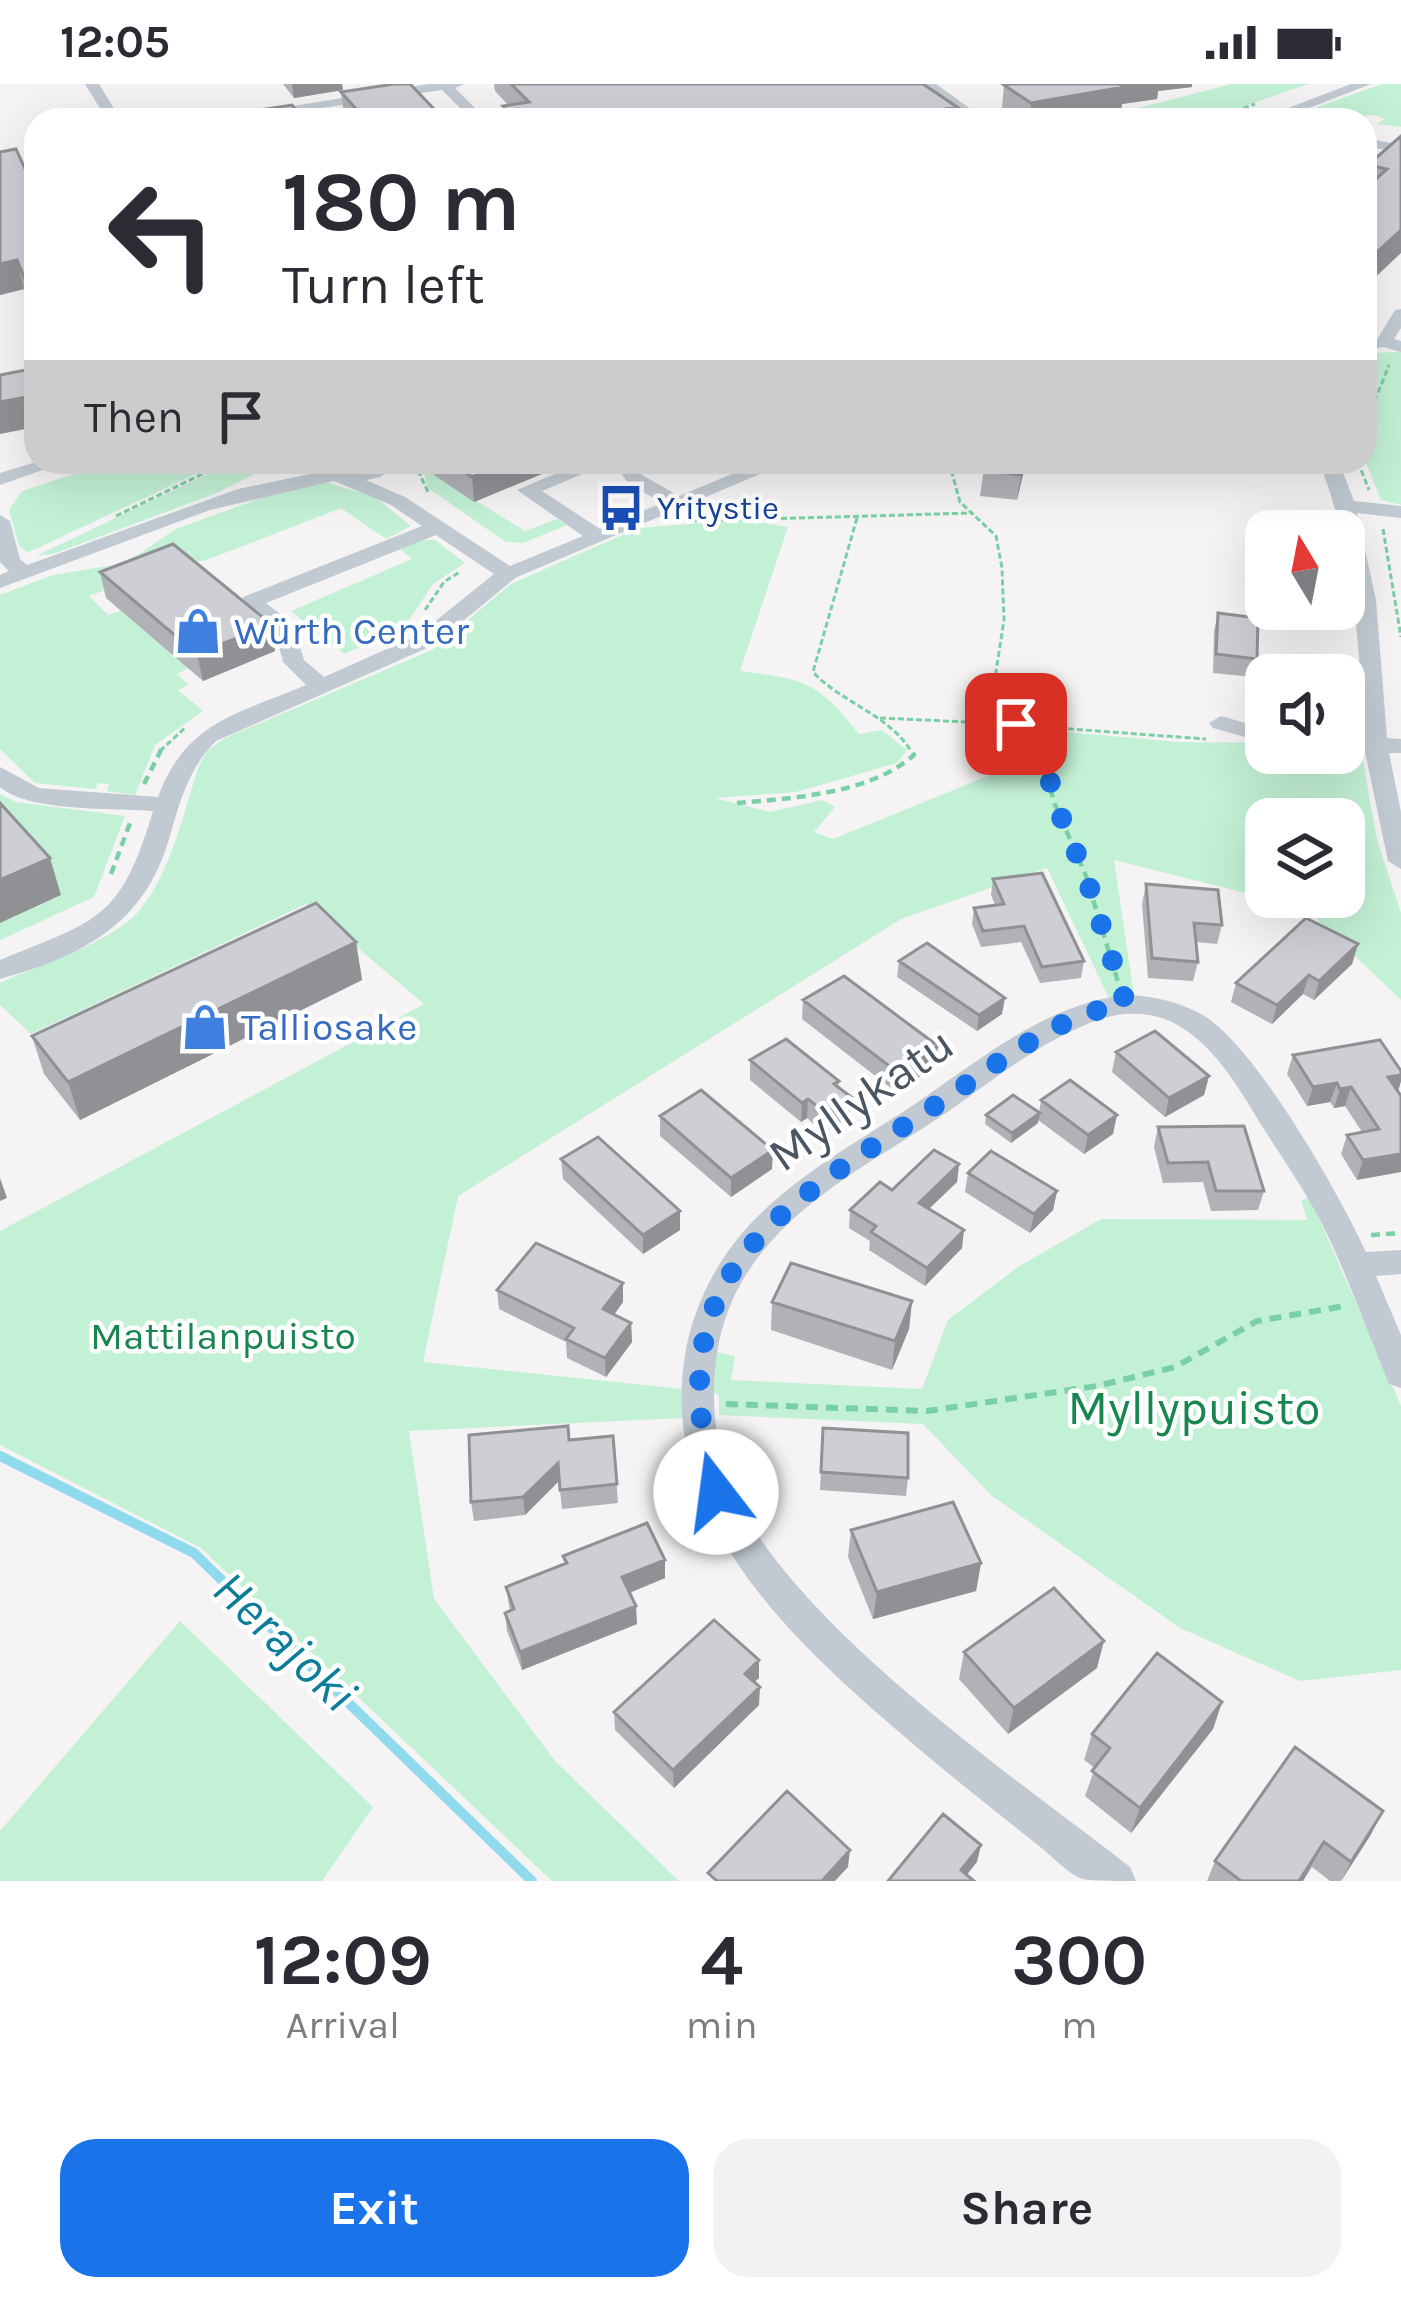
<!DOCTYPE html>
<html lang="en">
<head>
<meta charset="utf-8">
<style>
	:root { --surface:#fff; --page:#f2f2f3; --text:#2b2b33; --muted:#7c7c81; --accent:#1a73e8 }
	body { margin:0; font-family:Karla,sans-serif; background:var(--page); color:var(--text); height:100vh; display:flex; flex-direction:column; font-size:45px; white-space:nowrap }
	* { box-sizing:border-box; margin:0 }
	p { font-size:39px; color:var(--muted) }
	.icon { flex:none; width:66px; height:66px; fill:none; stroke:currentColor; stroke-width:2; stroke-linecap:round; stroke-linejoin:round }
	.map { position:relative; height:1797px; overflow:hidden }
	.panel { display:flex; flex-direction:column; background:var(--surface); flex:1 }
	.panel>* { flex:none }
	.hud { position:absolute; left:24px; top:24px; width:1353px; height:366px; border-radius:36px; box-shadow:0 12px 48px #0002; background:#fff; color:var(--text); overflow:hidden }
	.needle { width:78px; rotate:350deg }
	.fabs { position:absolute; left:1245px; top:426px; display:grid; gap:24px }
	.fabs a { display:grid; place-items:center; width:120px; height:120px; border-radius:24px; background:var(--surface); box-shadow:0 12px 48px #0002; font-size:60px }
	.pin { position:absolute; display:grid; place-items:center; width:102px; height:102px; color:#fff; margin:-51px; border-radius:24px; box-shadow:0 6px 18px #0006 }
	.me { position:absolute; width:132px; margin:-66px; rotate:345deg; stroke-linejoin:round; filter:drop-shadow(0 0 9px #0008) }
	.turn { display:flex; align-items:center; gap:42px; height:252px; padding:0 60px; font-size:54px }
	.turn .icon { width:156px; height:156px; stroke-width:2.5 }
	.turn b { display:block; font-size:84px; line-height:102px }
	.then { display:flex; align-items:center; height:114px; padding:0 60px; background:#0003; gap:24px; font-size:45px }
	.eta { display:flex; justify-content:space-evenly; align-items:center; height:204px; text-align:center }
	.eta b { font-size:72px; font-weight:700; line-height:84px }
	.cta { display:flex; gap:24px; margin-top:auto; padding:24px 60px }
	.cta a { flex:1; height:138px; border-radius:36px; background:var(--accent); color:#fff; font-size:48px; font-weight:700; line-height:138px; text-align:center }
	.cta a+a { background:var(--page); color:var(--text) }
	.status { display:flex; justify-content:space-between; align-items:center; height:84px; padding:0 60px; background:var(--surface); direction:ltr }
	.status svg { height:33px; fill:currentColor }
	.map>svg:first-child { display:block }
	.green { fill:#c3f1d5; fill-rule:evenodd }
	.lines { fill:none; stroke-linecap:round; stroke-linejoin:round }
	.stream { stroke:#90daee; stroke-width:10 }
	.path-far2 { stroke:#7ad0a6; stroke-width:3; stroke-dasharray:6 3; stroke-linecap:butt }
	.path-far1 { stroke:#7ad0a6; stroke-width:4.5; stroke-dasharray:9 6; stroke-linecap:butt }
	.path { stroke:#7ad0a6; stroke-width:6; stroke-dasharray:12 8; stroke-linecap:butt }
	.minor { fill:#c1cad2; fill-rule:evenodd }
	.wall { fill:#b0b2b7 }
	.shaded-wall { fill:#909195 }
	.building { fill:#cdcfd5; stroke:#909195; stroke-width:3 }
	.route { stroke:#1a73e8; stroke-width:21; stroke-dasharray:0 37.8 }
	.labels { text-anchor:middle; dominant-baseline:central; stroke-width:9; stroke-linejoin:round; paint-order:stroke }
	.far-transit-label { font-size:33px; fill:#164399; stroke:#fff; text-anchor:start }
	.shop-label { font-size:39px; fill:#366cbe; stroke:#fff; text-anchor:start }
	.park-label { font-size:39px; fill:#17864f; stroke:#fff }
	.near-street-label { font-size:48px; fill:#4a5661; stroke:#fff }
	.near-park-label { font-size:48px; fill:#17864f; stroke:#fff }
	.near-water-label { font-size:51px; font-style:italic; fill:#0c7c9b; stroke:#fff }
</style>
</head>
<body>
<div class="status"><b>12:05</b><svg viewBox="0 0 49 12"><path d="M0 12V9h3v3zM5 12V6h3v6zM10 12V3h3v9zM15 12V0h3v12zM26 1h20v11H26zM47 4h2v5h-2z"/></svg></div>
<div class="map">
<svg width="1401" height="1797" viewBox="0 0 1401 1797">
	<rect width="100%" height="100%" fill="#f5f3f3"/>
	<!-- green -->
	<path class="green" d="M1232,0H1308L1204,36L1099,34Z
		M1382,0H1401V43L1377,40L1385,35L1374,31L1281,36Z
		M1401,268V421L1381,416L1365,376V269Z
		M111,378H221L38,464L27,468L19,462L9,426L22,407Z
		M233,378H278L217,409L53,470L36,472Z
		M431,378H468L435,391L525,447L557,435L567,441L523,459L506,458L428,404L424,389Z
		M328,399L375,413L411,442L386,455L341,424L204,477H182L89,512L108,531L121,527L188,584L177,590L189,601L178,606L203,627L155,661L135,711L107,707L109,700L98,699L95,705L35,699L0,665V511L53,491L114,481L136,472L176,445L289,404Z
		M744,436L788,443L740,587C806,596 816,596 859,650L882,646L907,666L897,679L796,708L715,714L770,728L822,716L835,723L814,748L833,755L1027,676L1025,653L1010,643L1179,658L1266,659V669L1361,666L1377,756L1401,829V916L1305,824L1114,776L1134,912L1109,914L1047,784L901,835L458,1112L423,1278L682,1305V1334L409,1347L434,1515L555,1677L679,1797H552L201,1464L0,1361V1147L424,920L306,820L31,950L0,921V899C38,881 113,858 139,827C171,789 184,727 199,681L208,666L225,654L432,566L511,500L638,444ZM1266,735H1344V813H1266Z
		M421,456H435L465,479L433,500L403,545L344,570L291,527L412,475L400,465Z
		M0,710L16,718L125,732L94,813L0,856V839L61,811L0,744Z
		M1310,1114L1401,1322V1586L1300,1597L1180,1544L991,1411L923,1340L719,1331V1311L713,1309V1267L735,1272L731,1296L922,1305L948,1236L1018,1183L1101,1135L1307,1136L1301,1116Z
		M180,1537L373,1723L322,1797H0V1747Z"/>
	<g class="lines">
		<!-- stream -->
		<path class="stream" d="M0,1372L194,1469L532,1797"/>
		<!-- path-far2 -->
		<path class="path-far2" d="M1209,36L1255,20
			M1365,342L1389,281
			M426,378L420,391L429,410
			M949,378L960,418L996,452L1002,484L1004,536L988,639L1206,655
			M1358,378L1369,406
			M116,432L227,378
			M857,434L813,588C842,619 888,630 911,667
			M691,437L973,429
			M1383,445L1401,553
			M425,526L444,498L461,487
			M880,634L988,639
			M1016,640L1037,667
			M160,667L186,643"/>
		<!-- path-far1 -->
		<path class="path-far1" d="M1035,664L1046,677L1053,716L1086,792L1118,898
			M144,700L162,664
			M737,719C793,714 870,710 914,671L909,664
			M111,790L130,739
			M1371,1151L1401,1149"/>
		<!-- path -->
		<path class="path" d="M726,1320L927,1327L1097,1302L1175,1283L1257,1237L1345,1222"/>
		<!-- minor -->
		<path class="minor" d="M85,0H99L121,36H107Z
			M429,0H464L455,4L487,36H472L442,6L241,36H205Z
			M920,0H936L986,36H970Z
			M1351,0H1371L1278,36H1257Z
			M1365,54L1401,61V69L1365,62Z
			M1401,225V244L1394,255L1401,257V268L1383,263L1365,267V257L1378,254L1395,226Z
			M36,378H65L0,401V389Z
			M379,378H404L380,393L366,396L405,413L510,482L583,452L517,406L583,378H611L542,407L600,445L662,419L628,399L613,378H633L642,391L679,412L761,378H788L515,494L434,561L216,657C188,685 180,718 169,755C144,841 82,872 0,895V876C100,835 120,836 153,727C114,724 28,728 0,703V683L39,704L158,713C186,637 238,630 306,601L283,578L275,548L243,523V513L422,442L391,421L334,397L210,426L0,504V491L9,487L0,478V431L10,437L20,475L27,481L238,405L329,386L368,384ZM436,451L494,490L418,551L324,593L304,576L293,540L266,519Z
			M1319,378H1339L1354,417L1401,422V434L1357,429L1376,516L1387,654L1401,655V669H1389L1401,728V785L1388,777L1365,668L1344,667V653L1364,654C1359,558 1354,466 1319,378Z
			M1221,632L1266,645V659L1213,644L1209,639Z
			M1127,911C1154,912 1182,918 1206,933C1258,967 1339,1109 1366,1168L1401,1166V1190L1376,1192L1401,1251V1304L1389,1300L1385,1290C1364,1239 1346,1188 1322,1140C1304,1105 1281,1072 1260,1039C1237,1001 1213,959 1172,938C1151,928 1123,927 1101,935C1044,954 995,995 946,1029C875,1077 790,1118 744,1194C711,1248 707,1319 723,1379C761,1521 1015,1693 1130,1783L1136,1797C1121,1797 1095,1797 1082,1795C1067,1789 1052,1772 1039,1762C999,1730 958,1698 919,1665C805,1568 661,1444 684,1278C690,1231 712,1184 743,1148C788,1097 847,1064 903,1028C971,984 1042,919 1127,911Z"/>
	</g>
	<!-- wall -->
	<path class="wall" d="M283,0H342L343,6L294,14Z
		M494,0H923L956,36H504L503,22L508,21L495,7Z
		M1004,1L1192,3L1158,7L1157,15L1122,20L1121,26L1061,36H1021L1002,24Z
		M341,8L438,36H348L344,32Z
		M1401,52L1365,203V95L1368,81Z
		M0,68L36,109V234L24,205L0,211Z
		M433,378H568V379L474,418L434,391Z
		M985,378H1026L1017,416L980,412Z
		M100,488L271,540L275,567L203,597L106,514Z
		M1218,529L1257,575L1253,593L1213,589L1214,547Z
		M993,795L1084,877L1081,894L1040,899L1021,858L981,863L972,840L974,824L995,821L991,811Z
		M1146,800L1222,841L1217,860L1196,858L1198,878L1193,897L1148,894L1142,820Z
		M356,858L362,896L80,1036L44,990L32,952Z
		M1358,860L1352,880L1314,916L1303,910L1272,940L1231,918L1236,899Z
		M899,877L1002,930L977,947L897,893Z
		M803,916L936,982L896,1008L802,935Z
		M1116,968L1209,992L1204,1011L1165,1033L1112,988Z
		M1293,971L1401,987V997L1398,1007L1357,1096L1341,1070L1347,1051L1362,1048L1345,1022L1334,1024L1330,1018L1307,1022L1287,990Z
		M750,976L839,997L838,1003L849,1033L824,1049L807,1034L801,1038L750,996Z
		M1041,1016L1113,1050L1084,1070L1038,1036V1039L1011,1059L985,1040L986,1031L1039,1029Z
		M660,1032L772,1085L731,1113L660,1052Z
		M1158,1043L1264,1107L1258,1126L1211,1127L1203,1098L1163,1099L1154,1063Z
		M561,1075L680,1146L643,1170L563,1095Z
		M959,1080L957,1098L929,1125L962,1164L925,1202L869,1166L870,1157L849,1144L850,1126L892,1106Z
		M968,1089L1057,1107L1053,1126L1030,1149L965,1108Z
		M497,1206L623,1218L614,1231L631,1239L632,1258L606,1293L567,1274L566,1258L499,1225Z
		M912,1217L909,1245L892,1286L771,1246L772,1218Z
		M823,1344L908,1394L906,1412L820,1406Z
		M613,1352L618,1419L562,1425L559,1397L525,1431L474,1437L471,1418L569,1356Z
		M851,1446L981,1479L976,1507L873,1535L848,1473Z
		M563,1472L665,1476V1494L630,1509L637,1540L522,1586L507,1547L505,1529L510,1527L506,1503L564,1480Z
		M964,1568L1097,1584L1008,1650L959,1595Z
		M759,1594L754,1598L759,1621L674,1704L615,1646L614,1628Z
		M1222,1618L1213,1645L1131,1749L1085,1712L1095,1684L1084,1676L1092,1650Z
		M1383,1727L1370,1752L1341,1797H1330L1312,1783L1303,1797H1207L1215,1777Z"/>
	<!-- shaded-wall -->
	<path class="shaded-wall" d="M292,0H342L343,6L294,14Z
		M1117,0H1192V3L1158,7L1157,15L1122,20L1121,26L1061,36H1030L1031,19Z
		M957,23L956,36H881Z
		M437,28L438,36H416V32Z
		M1401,146V169L1365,203V179Z
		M17,176L24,205L0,211V180Z
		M32,312L36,327V343L0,350V318Z
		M511,378H568V379L474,418L472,393Z
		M1023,378H1026L1017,416L1021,391Z
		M271,540L275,567L203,597L197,570Z
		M50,774L61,811L0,839V796Z
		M356,858L362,896L80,1036L68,998Z
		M1358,860L1352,880L1314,916L1319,897Z
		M1309,891L1303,910L1272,940L1277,921Z
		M1005,914L1002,930L977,947L979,931Z
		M938,962L936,982L896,1008L897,988Z
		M1401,991V997L1397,1010L1388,993Z
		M1209,992L1204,1011L1165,1033L1169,1014Z
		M1337,999L1330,1018L1307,1022L1313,1003Z
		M1351,1003L1345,1022L1334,1024L1340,1005Z
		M851,1013L849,1033L824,1049L826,1029Z
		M808,1015L807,1034L801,1038L802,1019Z
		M1040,1029L1038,1039L1011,1059L1012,1049Z
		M1117,1031L1113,1050L1084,1070L1088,1051Z
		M773,1066L772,1085L731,1113V1094Z
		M1401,1070V1088L1357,1096L1363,1076Z
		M959,1080L957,1098L917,1136L919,1119Z
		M0,1094L7,1114L0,1117Z
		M1057,1107L1053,1126L1030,1149L1034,1130Z
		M680,1127V1146L643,1170V1151Z
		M964,1146L962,1164L925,1202L927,1184Z
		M623,1199V1218L604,1244L603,1225Z
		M912,1217L909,1245L892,1286L895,1257Z
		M631,1239L632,1258L606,1293L605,1274Z
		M558,1379L559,1397L525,1431L523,1413Z
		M665,1476V1494L623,1511L622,1493Z
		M981,1479L976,1507L873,1535L877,1508Z
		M636,1522L637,1540L522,1586L520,1568Z
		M1104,1557L1097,1584L1008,1650L1014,1624Z
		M759,1576V1594L744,1608L745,1590Z
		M760,1603L759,1621L674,1704L673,1686Z
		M1222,1618L1213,1645L1131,1749L1140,1724Z
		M1383,1727L1370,1752L1341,1797L1351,1778Z
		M1324,1758L1303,1797H1299Z
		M981,1761L977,1778L962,1797L961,1786Z
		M850,1766L848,1783L835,1797H822Z"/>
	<!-- building -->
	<path class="building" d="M394,0H410L437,28L416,32L419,36H366L341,8Z
		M511,0H923L957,23L881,36H518L503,22L529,18Z
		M1009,0H1118L1124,3L1031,19L1004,1Z
		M292,21L303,36H191Z
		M1401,52V146L1365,179V105L1387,85L1368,81Z
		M16,65L36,109V222L17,176L0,180V68Z
		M36,284V324L32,312L0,318V291Z
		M450,378H511L472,393Z
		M985,378H1023L1021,391L983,386Z
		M173,460L271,540L197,570L100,488Z
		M1218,529L1258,534L1257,575L1216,570Z
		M0,719L50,774L0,796Z
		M1042,789L1084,877L1042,883L1024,842L983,847L974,824L1004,820L993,795Z
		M1146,800L1218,806L1222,841L1194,839L1198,878L1152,874Z
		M316,819L356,858L68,998L32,952Z
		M1306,834L1358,860L1319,897L1309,891L1277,921L1236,899Z
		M927,859L1005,914L979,931L899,877Z
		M844,892L938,962L897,988L803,916Z
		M1155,947L1209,992L1169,1014L1116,968Z
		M786,955L839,997L834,1000L851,1013L826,1029L808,1015L802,1019L750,976Z
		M1380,956L1401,987V991L1388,993L1401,1012V1070L1363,1076L1347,1051L1379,1045L1351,1003L1340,1005L1337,999L1313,1003L1293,971Z
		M1070,996L1117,1031L1088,1051L1041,1016Z
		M701,1006L773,1066L731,1094L660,1032Z
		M1013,1011L1040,1029L1012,1049L986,1031Z
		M1244,1042L1264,1107H1216L1208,1078L1168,1079L1158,1043Z
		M598,1053L680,1127L643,1151L561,1075Z
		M934,1066L959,1080L919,1119L964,1146L927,1184L871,1148L876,1142L850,1126L880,1098L892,1106Z
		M991,1067L1057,1107L1034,1130L968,1089Z
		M536,1159L623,1199L603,1225L631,1239L605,1274L566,1255L574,1244L497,1206Z
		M791,1179L912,1217L895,1257L772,1218Z
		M568,1342L569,1356L613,1352L617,1400L560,1406L558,1379L523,1413L471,1418L469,1351Z
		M823,1344L908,1349V1394L821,1388Z
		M953,1418L981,1479L877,1508L851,1446Z
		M647,1439L665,1476L622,1493L636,1522L520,1568L505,1529L514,1525L506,1503L567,1479L563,1472Z
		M1054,1504L1104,1557L1014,1624L964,1568Z
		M714,1536L759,1576L745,1590L760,1603L673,1686L614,1628Z
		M1157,1569L1222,1618L1140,1724L1092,1687L1110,1664L1092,1650Z
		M1295,1663L1383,1727L1351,1778L1324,1758L1299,1797H1241L1215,1777Z
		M787,1707L850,1766L822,1797H717L708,1789Z
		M943,1730L981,1761L961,1786L974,1797H888Z"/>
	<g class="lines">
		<!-- route -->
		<path class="route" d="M716,1408C653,1187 780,1125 942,1017C998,980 1057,930 1126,920L1086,792L1054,716L1046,677L1016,640"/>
	</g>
	<!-- icons -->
	<defs>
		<symbol id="bus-bare" viewBox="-9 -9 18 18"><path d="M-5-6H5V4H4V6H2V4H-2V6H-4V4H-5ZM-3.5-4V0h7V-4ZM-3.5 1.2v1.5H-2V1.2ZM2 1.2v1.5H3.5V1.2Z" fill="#1a4fb4" stroke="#fff" stroke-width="2.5" paint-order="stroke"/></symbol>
		<symbol id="shop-bare" viewBox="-9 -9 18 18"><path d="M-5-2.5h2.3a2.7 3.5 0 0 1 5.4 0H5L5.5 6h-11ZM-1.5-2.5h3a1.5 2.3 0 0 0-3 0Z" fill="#3f7fe0" stroke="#fff" stroke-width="2.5" paint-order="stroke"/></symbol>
	</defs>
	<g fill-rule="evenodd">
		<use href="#bus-bare" x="588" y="391" width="66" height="66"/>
		<use href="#shop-bare" x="165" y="514" width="66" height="66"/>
		<use href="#shop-bare" x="172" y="910" width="66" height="66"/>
	</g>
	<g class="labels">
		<!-- far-transit labels -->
		<g class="far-transit-label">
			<text x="657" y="424">Yritystie</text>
		</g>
		<!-- shop labels -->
		<g class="shop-label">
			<text x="234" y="547">Würth Center</text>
			<text x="241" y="943">Talliosake</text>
		</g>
		<!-- park labels -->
		<g class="park-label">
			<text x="223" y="1252">Mattilanpuisto</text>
		</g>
		<!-- near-street labels -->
		<g class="near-street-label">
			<text transform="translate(861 1015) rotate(-35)">Myllykatu</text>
		</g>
		<!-- near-park labels -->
		<g class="near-park-label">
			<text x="1194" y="1324">Myllypuisto</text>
		</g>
		<!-- near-water labels -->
		<g class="near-water-label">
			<text transform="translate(285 1557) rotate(44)">Herajoki</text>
		</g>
	</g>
</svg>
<div class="fabs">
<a><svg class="needle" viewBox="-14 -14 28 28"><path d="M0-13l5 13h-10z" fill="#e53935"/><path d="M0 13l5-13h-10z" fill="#7c7c81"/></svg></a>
<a><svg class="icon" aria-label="sound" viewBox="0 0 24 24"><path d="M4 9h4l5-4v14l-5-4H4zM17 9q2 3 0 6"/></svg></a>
<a><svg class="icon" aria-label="layers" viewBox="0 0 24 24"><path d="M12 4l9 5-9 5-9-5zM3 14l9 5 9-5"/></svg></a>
</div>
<div class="pin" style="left:1016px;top:640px;background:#d93025"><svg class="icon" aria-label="arrive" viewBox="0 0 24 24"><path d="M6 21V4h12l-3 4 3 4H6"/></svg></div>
<svg class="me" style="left:716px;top:1408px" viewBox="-20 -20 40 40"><circle r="19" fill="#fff"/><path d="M0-13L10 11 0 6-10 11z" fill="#1a73e8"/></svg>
<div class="hud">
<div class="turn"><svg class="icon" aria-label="left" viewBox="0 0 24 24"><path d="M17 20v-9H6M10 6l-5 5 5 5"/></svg><div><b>180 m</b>Turn left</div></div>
<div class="then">Then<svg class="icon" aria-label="arrive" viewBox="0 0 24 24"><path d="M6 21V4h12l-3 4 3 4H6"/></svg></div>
</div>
</div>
<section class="panel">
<div class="eta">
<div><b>12:09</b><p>Arrival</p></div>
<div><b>4</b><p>min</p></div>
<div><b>300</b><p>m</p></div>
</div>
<div class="cta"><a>Exit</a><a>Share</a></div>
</section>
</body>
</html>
